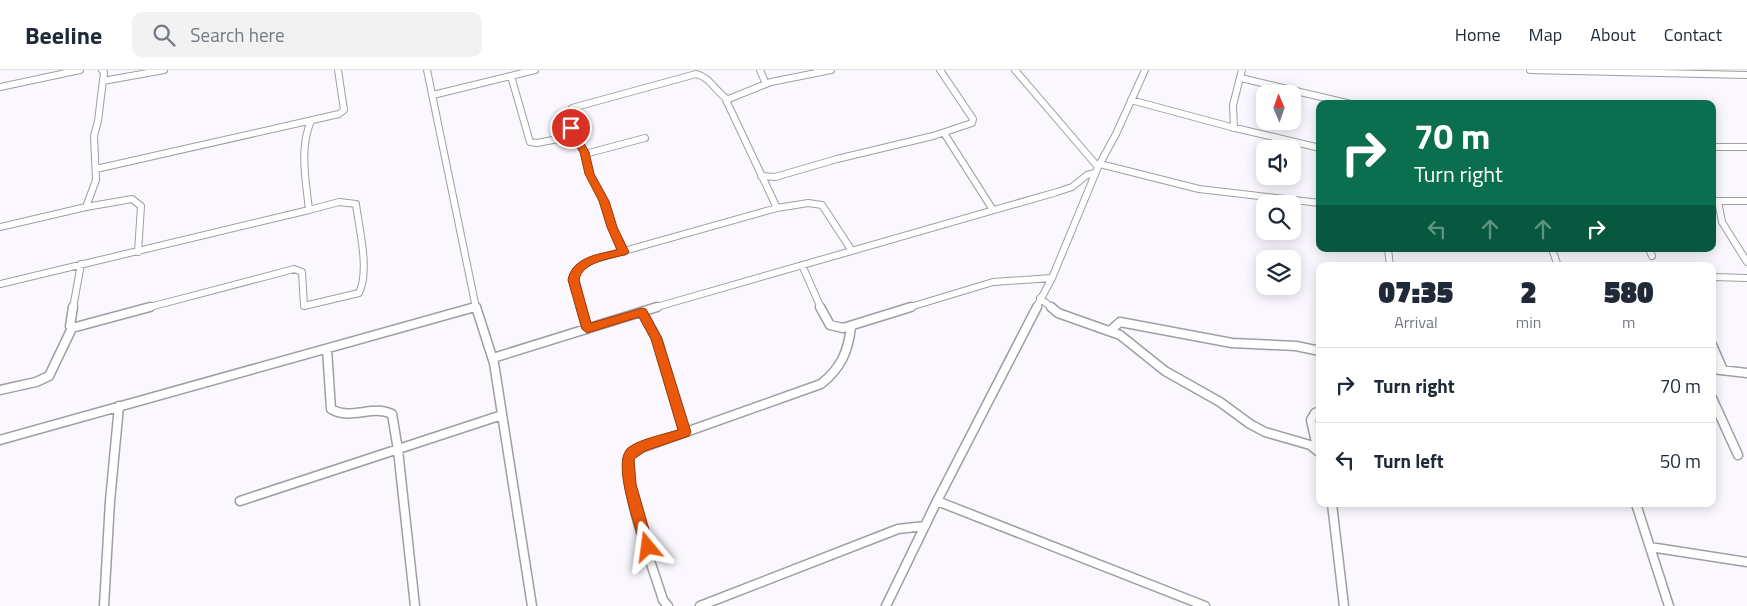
<!DOCTYPE html>
<html lang="en">
<head>
<meta charset="utf-8">
<style>
	:root { --surface:#fff; --page:#f2f2f3; --text:#1f2937; --muted:#747a83; --line:#e0e1e3 }
	body { margin:0; font-family:"Titillium Web",sans-serif; background:var(--page); color:var(--text); height:100vh; display:flex; flex-direction:column; font-size:19px; white-space:nowrap }
	* { box-sizing:border-box; margin:0 }
	p { font-size:16px; color:var(--muted) }
	.icon { flex:none; width:28px; height:28px; fill:none; stroke:currentColor; stroke-width:2; stroke-linecap:round; stroke-linejoin:round }
	.map { position:relative; flex:1; overflow:hidden }
	.sheet { position:absolute; left:1316px; top:192px; width:400px; height:245px; display:flex; flex-direction:column; background:var(--surface); border-radius:10px; box-shadow:0 2px 12px #0003 }
	.sheet>* { flex:none }
	.top-card { position:absolute; left:1316px; top:30px; width:400px; height:152px; border-radius:10px; box-shadow:0 2px 12px #0003; background:#0b6e4f; color:#fff; overflow:hidden }
	.needle { width:32px; rotate:358deg }
	.tools { position:absolute; left:1256px; top:15px; display:grid; gap:10px }
	.tools a { display:grid; place-items:center; width:45px; height:45px; border-radius:10px; background:var(--surface); box-shadow:0 2px 12px #0003; font-size:25px }
	.pin { position:absolute; display:grid; place-items:center; width:42px; height:42px; color:#fff; margin:-21px; border:2px solid #fff; border-radius:50%; box-shadow:0 1px 5px #0007 }
	.me { position:absolute; width:55px; margin:-28px; rotate:344deg; stroke-linejoin:round; filter:drop-shadow(0 0 4px #0008) }
	.turn { display:flex; align-items:center; gap:18px; height:105px; padding:0 15px; font-size:22px }
	.turn .icon { width:65px; height:65px; stroke-width:2.5 }
	.turn b { display:block; font-size:35px; line-height:42px }
	.lanes { display:flex; align-items:center; height:48px; padding:0 15px; background:#0003; justify-content:center; gap:25px; direction:ltr }
	.lanes .off { opacity:.35 }
	.eta { display:flex; justify-content:space-evenly; align-items:center; height:85px; text-align:center }
	.eta b { font-size:30px; font-weight:800; line-height:35px }
	ul { padding:0; list-style:none }
	li { display:flex; align-items:center; gap:15px; height:75px; padding:0 15px; border-top:1px solid var(--line) }
	li div { flex:1 }
	li b { display:block; font-size:19px }
	li em { font-style:normal }
	header { display:flex; align-items:center; gap:30px; box-sizing:border-box; height:70px; padding:0 25px; background:var(--surface); border-bottom:1px solid var(--line) }
	header strong { font-size:24px }
	nav { display:flex; gap:28px; margin-inline-start:auto; font-size:18px }
	.search { width:350px; height:45px; background:var(--page); display:flex; align-items:center; gap:12px; box-sizing:border-box; padding:0 18px; border-radius:10px; color:var(--muted); font-size:19px }
	.map>svg:first-child { display:block }
	.lines { fill:none; stroke-linecap:round; stroke-linejoin:round }
	.street-far1-casing { stroke:#a09da4; stroke-width:8 }
	.street-casing { stroke:#a09da4; stroke-width:11 }
	.street-far1 { stroke:#fff; stroke-width:6 }
	.street { stroke:#fff; stroke-width:8 }
	.route { fill:#ea580c; stroke:#983908 }
</style>
</head>
<body>
<header>
<strong>Beeline</strong>
<div class="search"><svg class="icon" aria-label="search" viewBox="0 0 24 24"><circle cx="10" cy="10" r="6"/><path d="M15 15l6 6"/></svg>Search here</div>
<nav><a>Home</a><a>Map</a><a>About</a><a>Contact</a></nav>
</header>
<div class="map">
<svg width="1747" height="536" viewBox="0 0 1747 536">
	<rect width="100%" height="100%" fill="#fbf7ff"/>
	<g class="lines">
		<defs>
			<path id="street-far1" d="M427,0L476,238
				M760,0L766,14
				M1015,0L1098,97
				M1530,0L1747,5
				M511,6L530,72L537,73L574,66
				M1241,8L1351,34
				M103,11L164,0
				M0,17L80,0
				M433,25L535,0
				M1131,30L1231,57L1320,78
				M1234,58L1233,35L1242,0
				M944,63L993,140
				M1712,77H1747
				M585,84L645,68
				M1100,94L1199,119L1320,133
				M96,99L339,44L344,40L338,0
				M761,106L775,107L837,89L933,66L972,53L973,49L940,0
				M1712,131H1747
				M1718,131L1722,152L1747,192
				M86,137L96,110L94,66L98,51L104,2L102,0
				M777,138L726,30L771,12L831,0
				M0,157L86,137L132,129L141,136L138,182
				M1388,179L1390,196
				M1552,179L1558,196
				M1649,179L1652,186
				M624,182L612,157L604,131L590,104L584,82L572,63L570,42L572,38L696,4C710,7 715,21 727,29
				M802,195L821,238
				M1712,207L1747,208
				M0,214L309,140
				M1040,228L1052,238
				M73,238L81,194
				M146,238L294,199L302,202L304,236L359,223C370,200 359,159 356,134L339,132L309,140C306,111 299,78 311,51
				M471,238L476,237
				M582,238L575,206L580,198L592,190L777,138L808,133L822,135L852,181
				M653,238L1057,122L1072,117L1087,105L1095,103
				M907,238L993,212L1052,208
				M1036,238L1052,208L1098,97L1116,64L1145,0"/>
			<path id="street" d="M73,237L70,256L72,258L150,237
				M476,237L494,293L532,536
				M581,237L587,259
				M820,237L830,255L843,258L911,237
				M1051,237L1058,243L1120,265L1165,301L1220,332L1250,354L1265,362L1310,375L1320,383
				M642,242L657,269L685,362
				M1111,260L1120,252L1232,273L1296,276L1320,281
				M1712,275L1723,300
				M327,279L331,339C351,351 372,334 392,344L398,380L415,536
				M493,288L657,237
				M1712,299L1747,303
				M0,320L36,312L49,306L72,258
				M1712,328L1738,385
				M0,370L475,237
				M1318,381L1311,350L1315,343L1320,341
				M240,431L502,345
				M937,431L1205,536
				M1332,434L1344,536
				M1636,434L1669,536
				M1650,477L1747,492
				M104,536L110,431L119,336
				M668,536L663,530C653,497 621,417 630,385L641,378L821,314C841,298 848,282 851,257
				M700,536L898,459L925,456
				M886,536L937,431L1037,237"/>
		</defs>
		<!-- street-far1 casing -->
		<use href="#street-far1" class="street-far1-casing"/>
		<!-- street casing -->
		<use href="#street" class="street-casing"/>
		<!-- street-far1 -->
		<use href="#street-far1" class="street-far1"/>
		<!-- street -->
		<use href="#street" class="street"/>
	</g>
	<!-- route -->
	<path class="route" d="M571,55L574,56L589,82L594,104L609,131L617,157L629,182L627,184C612,189 582,191 579,210L591,253L642,238L646,239L662,269L691,362L689,366L645,381L634,389L636,414L654,477L652,481L648,483L643,481L641,477C636,457 612,395 627,379C636,370 665,364 678,360L651,269L639,247L587,263L582,259L568,210C572,187 599,184 617,180L607,157L599,131L585,104L580,82L566,58Z"/>
</svg>
<div class="tools">
<a><svg class="needle" viewBox="-14 -14 28 28"><path d="M0-13l5 13h-10z" fill="#e53935"/><path d="M0 13l5-13h-10z" fill="#747a83"/></svg></a>
<a><svg class="icon" aria-label="sound" viewBox="0 0 24 24"><path d="M4 9h4l5-4v14l-5-4H4zM17 9q2 3 0 6"/></svg></a>
<a><svg class="icon" aria-label="search" viewBox="0 0 24 24"><circle cx="10" cy="10" r="6"/><path d="M15 15l6 6"/></svg></a>
<a><svg class="icon" aria-label="layers" viewBox="0 0 24 24"><path d="M12 4l9 5-9 5-9-5zM3 14l9 5 9-5"/></svg></a>
</div>
<div class="pin" style="left:571px;top:58px;background:#d93025"><svg class="icon" aria-label="arrive" viewBox="0 0 24 24"><path d="M6 21V4h12l-3 4 3 4H6"/></svg></div>
<svg class="me" style="left:648px;top:477px" viewBox="-20 -20 40 40"><path d="M0-17L14 15 0 8-14 15z" fill="#ea580c" stroke="#fff" stroke-width="4"/></svg>
<div class="top-card">
<div class="turn"><svg class="icon" aria-label="right" viewBox="0 0 24 24"><path d="M7 20v-9h11M14 6l5 5-5 5"/></svg><div><b>70 m</b>Turn right</div></div>
<div class="lanes"><svg class="icon off" aria-label="left" viewBox="0 0 24 24"><path d="M17 20v-9H6M10 6l-5 5 5 5"/></svg><svg class="icon off" aria-label="ahead" viewBox="0 0 24 24"><path d="M12 20V5M6 11l6-6 6 6"/></svg><svg class="icon off" aria-label="ahead" viewBox="0 0 24 24"><path d="M12 20V5M6 11l6-6 6 6"/></svg><svg class="icon" aria-label="right" viewBox="0 0 24 24"><path d="M7 20v-9h11M14 6l5 5-5 5"/></svg></div>
</div>
<section class="sheet">
<div class="eta">
<div><b>07:35</b><p>Arrival</p></div>
<div><b>2</b><p>min</p></div>
<div><b>580</b><p>m</p></div>
</div>
<ul>
<li><svg class="icon" aria-label="right" viewBox="0 0 24 24"><path d="M7 20v-9h11M14 6l5 5-5 5"/></svg><div><b>Turn right</b></div><em>70 m</em></li>
<li><svg class="icon" aria-label="left" viewBox="0 0 24 24"><path d="M17 20v-9H6M10 6l-5 5 5 5"/></svg><div><b>Turn left</b></div><em>50 m</em></li>
</ul>
</section>
</div>
</body>
</html>
